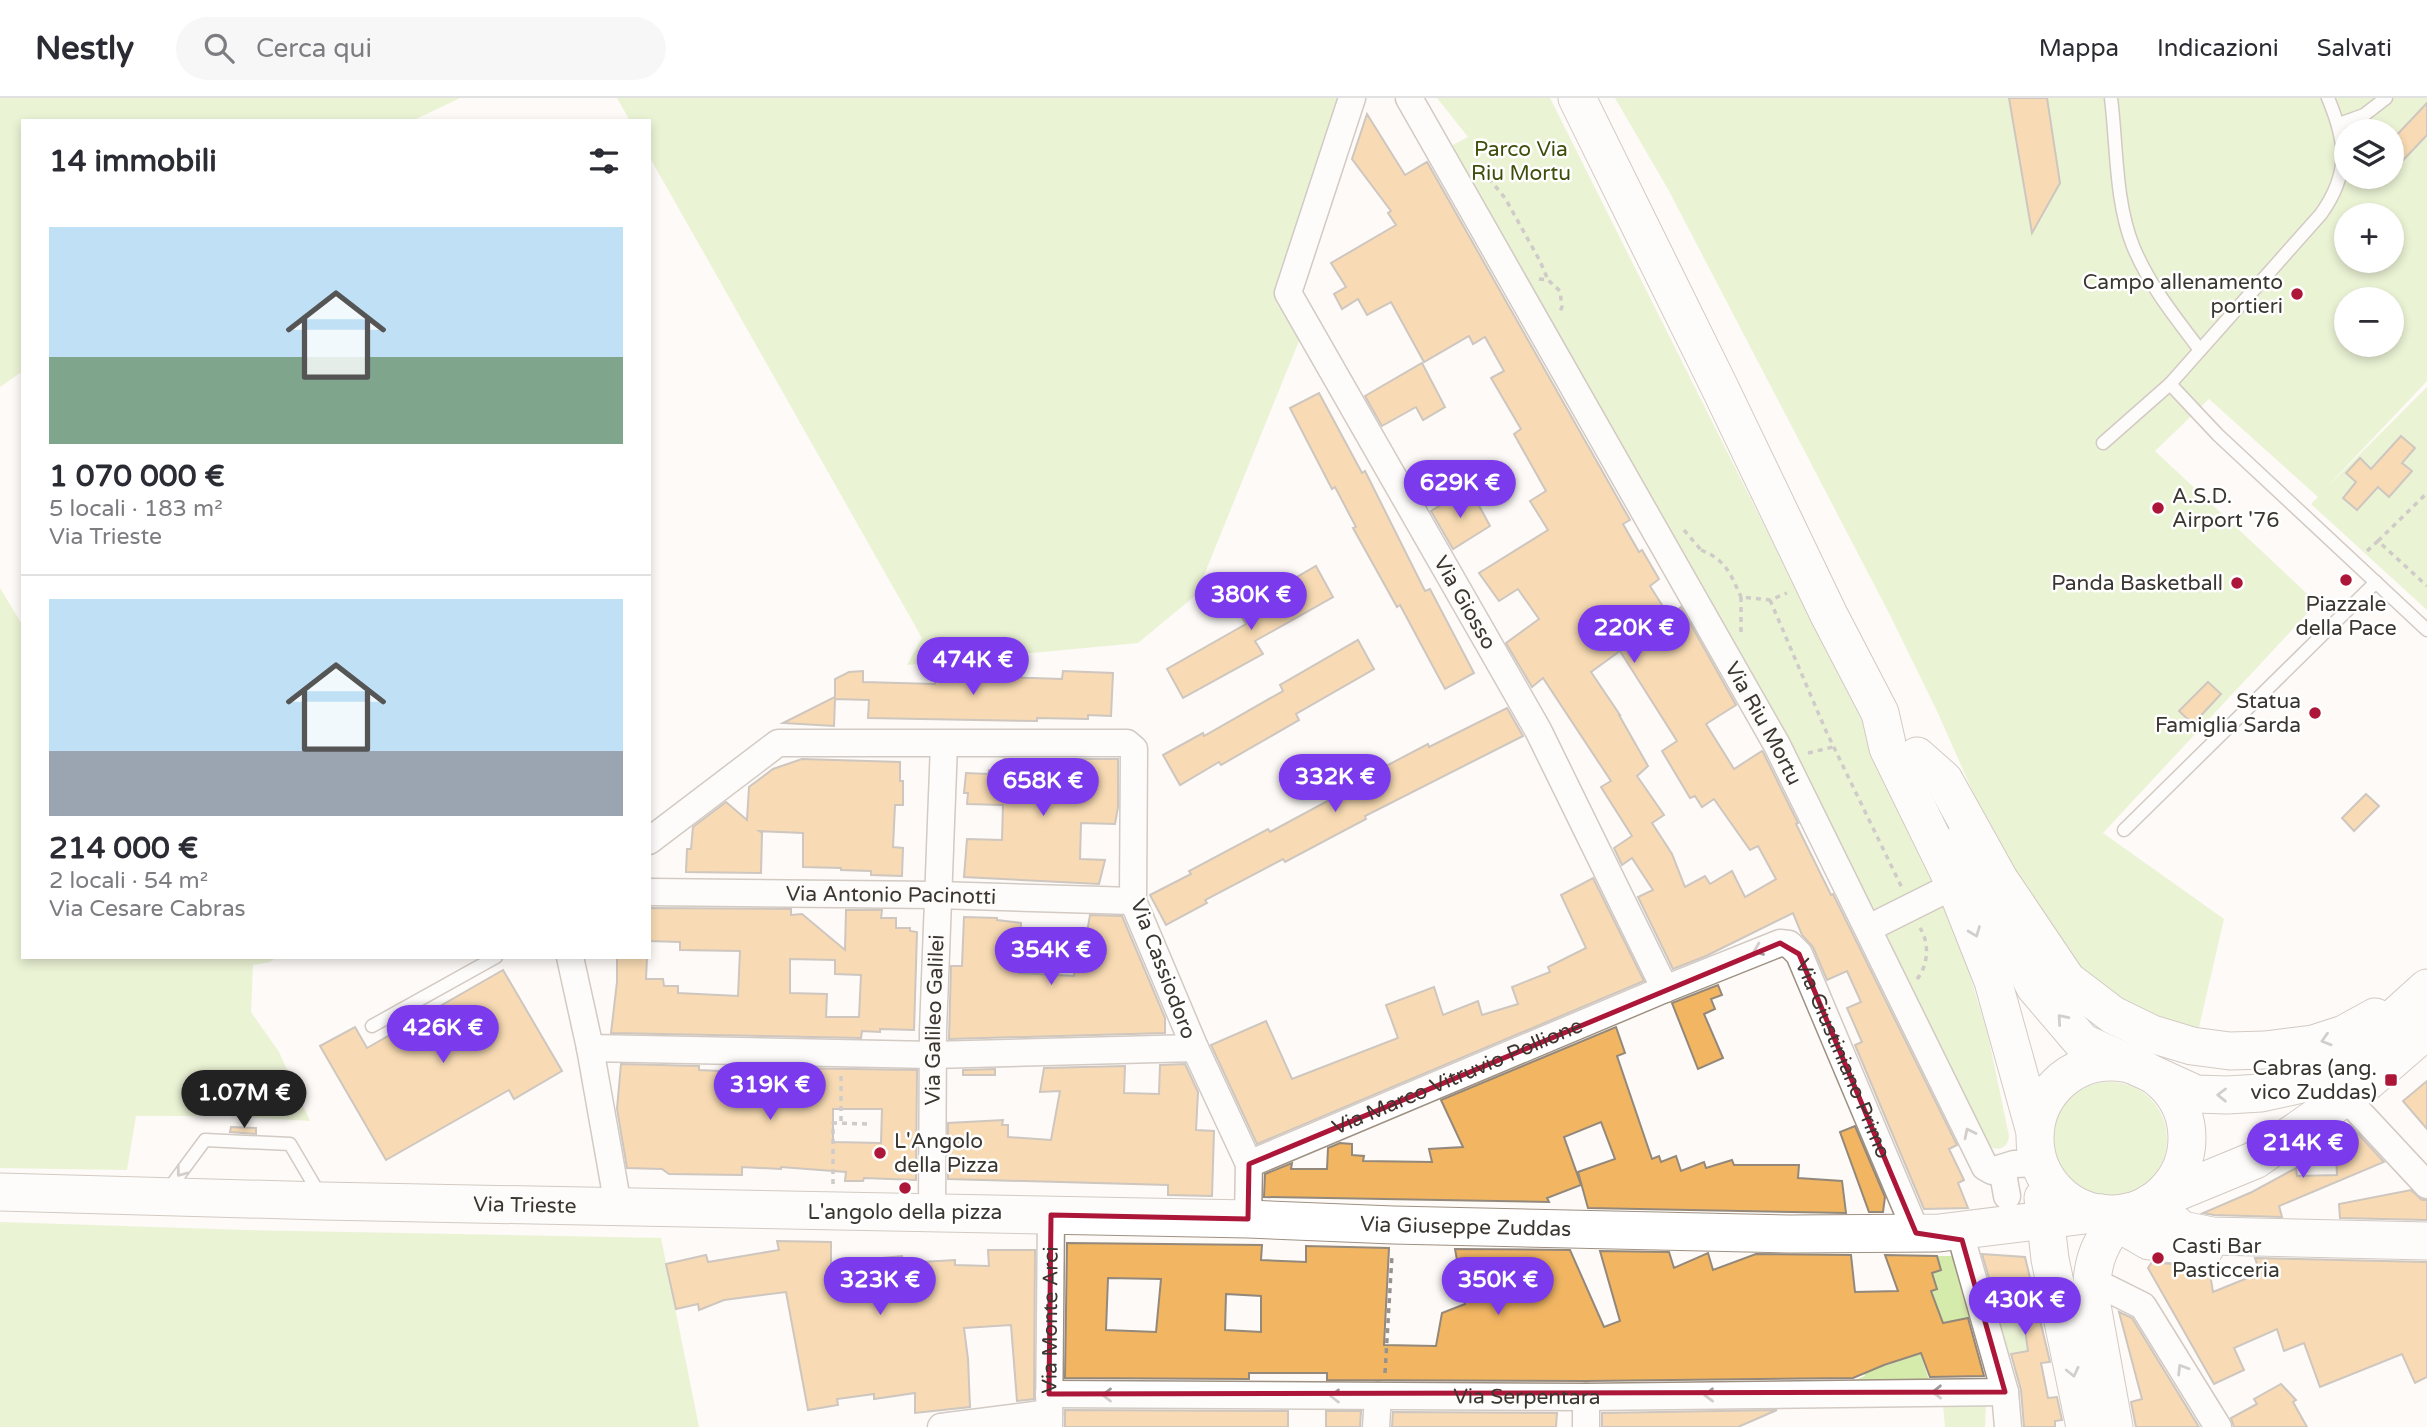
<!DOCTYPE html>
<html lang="it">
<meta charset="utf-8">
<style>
:root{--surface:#fff;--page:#f7f7f7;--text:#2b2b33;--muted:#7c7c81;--line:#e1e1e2;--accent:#7c3aed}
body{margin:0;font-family:"Varela Round",sans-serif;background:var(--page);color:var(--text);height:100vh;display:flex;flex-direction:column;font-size:26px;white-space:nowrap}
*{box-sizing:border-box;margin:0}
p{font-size:23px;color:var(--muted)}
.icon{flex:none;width:38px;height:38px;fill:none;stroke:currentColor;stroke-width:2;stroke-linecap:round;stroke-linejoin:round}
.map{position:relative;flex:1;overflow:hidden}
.details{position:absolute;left:21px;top:21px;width:630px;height:840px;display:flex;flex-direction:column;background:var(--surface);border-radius:0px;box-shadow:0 4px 10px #0003}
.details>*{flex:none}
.buttons{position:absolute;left:2334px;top:21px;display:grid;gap:14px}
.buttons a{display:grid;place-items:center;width:70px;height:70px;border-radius:50%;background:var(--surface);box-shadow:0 4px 10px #0003;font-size:35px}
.price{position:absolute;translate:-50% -60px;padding:0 16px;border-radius:24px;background:var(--accent);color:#fff;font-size:23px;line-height:46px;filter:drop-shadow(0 2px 4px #0008)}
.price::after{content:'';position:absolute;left:50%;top:42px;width:21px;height:16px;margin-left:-10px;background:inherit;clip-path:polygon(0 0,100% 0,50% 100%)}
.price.current{background:#222;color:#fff}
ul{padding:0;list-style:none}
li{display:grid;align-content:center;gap:14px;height:371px;padding:0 28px}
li+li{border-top:2px solid var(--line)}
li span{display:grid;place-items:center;height:217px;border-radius:0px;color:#555}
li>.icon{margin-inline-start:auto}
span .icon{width:126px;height:126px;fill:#fffc;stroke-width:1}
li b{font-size:30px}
h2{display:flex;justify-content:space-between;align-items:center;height:84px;padding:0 28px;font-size:30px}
header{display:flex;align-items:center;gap:42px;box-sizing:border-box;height:98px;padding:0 35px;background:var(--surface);border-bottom:2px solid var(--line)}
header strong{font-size:33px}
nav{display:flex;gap:38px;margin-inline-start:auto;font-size:24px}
.search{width:490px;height:63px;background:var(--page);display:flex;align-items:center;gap:18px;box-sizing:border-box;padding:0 24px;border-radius:38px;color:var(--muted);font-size:26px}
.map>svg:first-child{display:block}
</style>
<header>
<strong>Nestly</strong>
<div class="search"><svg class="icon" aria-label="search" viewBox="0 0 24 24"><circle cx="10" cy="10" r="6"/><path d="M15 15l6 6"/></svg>Cerca qui</div>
<nav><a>Mappa</a><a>Indicazioni</a><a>Salvati</a></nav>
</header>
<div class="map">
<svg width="2427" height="1329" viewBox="0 0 2427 1329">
<rect width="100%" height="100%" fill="#fdfaf7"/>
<g fill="#d5ebab" fill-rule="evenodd">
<polygon points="0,0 460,0 412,23 23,23 23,273 0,289"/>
<polygon points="617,0 1339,0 1313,78 1279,192 1303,233 1196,497 1138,545 907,567 922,540 649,58 649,23 630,23"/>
<path d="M1437 0H1550L1887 673 1956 832 1988 937 2009 1038C2008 1050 1998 1054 1989 1048L1451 48 1468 39Z"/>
<path d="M1615 0H2427V283L2324 392 2427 289V512L2311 406 2318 399 2209 301 2155 353 2317 505 2103 735 2224 821 2197 938 2163 927 2079 876 2026 799 1980 710 1937 613 1890 517 1669 93ZM2347 33H2392V79H2347ZM2347 117H2392V163H2347ZM2347 201H2392V247H2347Z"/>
<polygon points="0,490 23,528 23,859 277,859 270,864 253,867 251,914 279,954 310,1023 227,1018 136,1018 127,1072 0,1070"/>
<circle cx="2110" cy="1041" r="57"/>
<polygon points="0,1124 246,1132 661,1140 699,1329 0,1329"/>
<polygon points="1937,1158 1952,1158 1969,1220 1943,1225 1940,1217 1912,1201 1936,1191 1932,1175 1941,1172"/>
<polygon points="2022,1209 2030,1241 2026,1242 2028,1253 2007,1257 1988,1216"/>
<polygon points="1910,1224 1930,1285 1844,1287 1865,1278 1849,1229 1871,1231 1885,1268 1905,1261 1895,1230"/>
<polygon points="1943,1307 1986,1308 1985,1329 1945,1329"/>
</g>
<g fill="#f2b663" stroke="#94887a" stroke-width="2" fill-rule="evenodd">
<polygon points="2009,0 2047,0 2060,85 2032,135"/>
<polygon points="2427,5 2427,37 2392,74 2392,42"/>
<path d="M1367 16 1405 77 1427 64 1630 422 1623 426 1639 454 1642 452 1659 481 1650 488 1669 518 1681 509 1736 607 1706 626 1734 671 1762 653 1763 654 1798 725 1796 726 1831 797 1833 796 1957 1047 1949 1051 1964 1082 1958 1085 1968 1110 1924 1111 1855 947 1862 944 1847 910 1861 904 1847 873 1827 882 1813 849 1802 837 1793 815 1706 858 1673 871 1638 799 1653 792 1632 760 1622 767 1614 750 1632 738 1601 689 1611 683 1543 580 1532 589 1506 545 1539 521 1518 491 1499 503 1479 475 1548 432 1530 403 1546 393 1514 336 1521 331 1491 280 1504 273 1485 239 1473 246 1469 238 1424 264 1391 204 1367 217 1358 201 1342 211 1334 196 1346 189 1331 165 1396 127 1388 115 1391 113 1352 61ZM1620 553 1677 643 1662 653 1690 700 1695 698 1702 709 1714 701 1750 752 1758 748 1776 781 1745 799 1732 773 1710 786 1705 778 1685 789 1672 756 1652 725 1664 717 1637 678 1648 668 1619 617H1620L1591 574Z"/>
<polygon points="1422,265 1445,309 1423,322 1416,309 1382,328 1365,298"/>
<polygon points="1319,295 1362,375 1365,373 1425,493 1430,491 1474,575 1445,591 1400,507 1397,509 1353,430 1356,429 1335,389 1332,391 1290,310"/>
<polygon points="2401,338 2415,350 2402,365 2412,373 2389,399 2378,389 2357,412 2343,400 2356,384 2346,375 2360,360 2371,371"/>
<polygon points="1457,397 1463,407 1475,400 1490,428 1453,451 1431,413"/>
<polygon points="1316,468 1333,499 1255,543 1263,556 1183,600 1167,571 1246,526 1238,513"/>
<polygon points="1358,542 1374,571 1296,616 1299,622 1221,667 1219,664 1180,687 1163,657 1203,635 1204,638 1283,593 1280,587"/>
<polygon points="963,564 963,566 973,566 973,578 1062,581 1063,573 1113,575 1111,618 1088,617 1088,621 1037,620 1037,623 868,620 869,602 835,601 834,628 783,625 835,599 835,581 849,574 863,573 863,584 935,586 934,566"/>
<polygon points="2208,584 2221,596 2193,626 2179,613"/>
<polygon points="1507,610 1523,638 1365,718 1366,721 1285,764 1283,761 1205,802 1207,805 1166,827 1150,797 1191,776 1189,773 1268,731 1270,734 1350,691 1348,688 1428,646 1429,649"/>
<polygon points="802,661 900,664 900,683 903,683 903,707 895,707 893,749 903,750 902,778 871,777 871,773 841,772 841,770 803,769 803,735 759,733 762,735 761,775 686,774 687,751 691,751 693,729 726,704 747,722 749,689 773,671"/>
<polygon points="1004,661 1118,661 1118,709 1115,726 1081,725 1080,761 1105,762 1099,786 964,779 967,741 1002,742 1003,707 967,706 968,695 964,695 966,675 988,676 989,672 1004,673"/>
<polygon points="2366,696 2379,708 2354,733 2342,720"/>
<polygon points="1593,780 1644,883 1257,1046 1211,947 1266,923 1292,981 1398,940 1386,907 1434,889 1443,917 1478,903 1482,917 1518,906 1512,889 1550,874 1548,869 1586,850 1561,797"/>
<path d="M649 810 791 811V817L802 816 845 852 846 812H882L881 820H896V830H910V833L917 834 914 932 880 931V934L862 933 861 940 611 935 617 884V859H647L646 881H663L664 888H678V895L738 898 740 853 680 852V844L649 843ZM790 861 835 862V876L861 877 859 919H826L827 896 790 895Z"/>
<polygon points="1090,817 1122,818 1165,920 1165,935 949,941 951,868 962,868 964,819 997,820 997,822 1021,825 1019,875 1074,878 1075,869 1081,869"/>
<polygon points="503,872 562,973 514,1001 509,992 386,1062 320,948 355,929 367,950"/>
<polygon points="1718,887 1722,897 1711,901 1715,911 1704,916 1723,960 1698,971 1672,905"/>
<polygon points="1616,929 1625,955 1617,958 1652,1061 1659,1058 1661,1064 1676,1058 1681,1073 1704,1064 1706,1070 1732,1062 1734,1067 1799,1067 1798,1080 1842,1083 1846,1115 1588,1110 1578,1074 1615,1061 1601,1024 1564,1039 1581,1087 1547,1100 1549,1104 1264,1099 1265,1076 1292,1065 1291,1071 1327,1071 1328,1050 1340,1045 1352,1046 1352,1057 1364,1058 1363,1063 1432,1064 1429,1051 1463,1049 1441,1002"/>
<path d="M621 966 699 968V972L742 974 741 991H784L785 970 917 972 916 1082 864 1080 863 1083H845L846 1074 781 1069V1071L742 1069V1077L669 1076 662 1071 627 1070 617 1011ZM833 1011H882L881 1045 833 1044Z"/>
<polygon points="1185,966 1198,994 1196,1032 1214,1033 1212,1098 1168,1097 1168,1087 948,1081 948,1025 1003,1022 1002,1027 1008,1027 1008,1039 1051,1042 1060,993 1040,994 1044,970 1125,968 1124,995 1159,996 1160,967"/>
<polygon points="995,971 995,977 963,977 963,972"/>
<polygon points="2427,983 2427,1031 2403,1003"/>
<polygon points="2350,1027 2384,1064 2279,1108 2282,1119 2214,1117 2203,1115 2252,1094 2296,1070 2297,1078 2337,1077 2335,1039"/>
<polygon points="1855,1028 1885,1099 1883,1114 1869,1114 1840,1034"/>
<polygon points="231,1029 256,1030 256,1036 230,1034"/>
<polygon points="2411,1092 2422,1102 2427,1102 2427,1122 2340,1120 2339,1106"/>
<polygon points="777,1143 831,1144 831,1165 902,1158 903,1165 955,1162 955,1167 989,1168 988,1152 1035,1152 1034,1301 1017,1303 1011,1227 964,1230 968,1261 970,1309 915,1315 915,1295 874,1301 874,1296 837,1301 838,1307 808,1312 786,1194 724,1202 699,1212 698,1206 676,1211 666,1166 706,1157 708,1164 779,1152"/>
<path d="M1067 1145 1262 1147 1261 1162 1306 1164V1148L1389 1150 1384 1247 1436 1248 1442 1215 1465 1206 1455 1151 1570 1152 1604 1229 1620 1223 1600 1153 1669 1154 1674 1170 1708 1155 1713 1172 1756 1156 1851 1157 1855 1194 1898 1193 1885 1157 1937 1158 1941 1172 1932 1175 1937 1191 1931 1193 1943 1225 1968 1220 1984 1278 1930 1279 1921 1255 1884 1267 1853 1280 1586 1283 1327 1282V1275H1249V1281L1065 1280ZM1108 1180 1161 1181 1156 1234 1106 1232ZM1226 1196 1261 1198V1234L1225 1232Z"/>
<polygon points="1982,1156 2025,1159 2050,1264 2041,1265 2048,1300 2057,1299 2062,1322 2055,1323 2055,1329 2024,1329 2021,1292 2011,1256 2028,1253 2022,1209 1999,1214"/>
<polygon points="2255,1160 2427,1164 2427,1279 2415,1285 2402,1256 2320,1289 2304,1245 2284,1253 2277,1231 2234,1250 2244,1272 2214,1286 2148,1170 2152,1164 2209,1170 2213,1194 2260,1175"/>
<polygon points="2119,1214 2132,1220 2199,1329 2136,1329 2131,1304 2142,1301"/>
<polygon points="2281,1286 2296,1302 2293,1304 2307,1329 2234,1329 2231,1320 2257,1306 2254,1301"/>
<polygon points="1065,1312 1288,1313 1288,1329 1065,1329"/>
<polygon points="1777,1312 1738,1329 1602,1329 1602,1315"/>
<polygon points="1326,1313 1361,1313 1360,1329 1326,1329"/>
<polygon points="1393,1314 1557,1315 1556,1329 1392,1329"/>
</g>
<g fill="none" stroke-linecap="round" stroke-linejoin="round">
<g stroke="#9e9183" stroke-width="15">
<g id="lane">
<path d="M2111 0C2117 48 2115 103 2133 148 2149 187 2175 219 2200 252"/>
<path d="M2328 0C2347 45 2350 75 2321 116L2170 286 2218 337 2427 532"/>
<polyline points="2339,26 2364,17 2386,0"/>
<polyline points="2103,345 2170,286"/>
<polyline points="2124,732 2376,484"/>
<polyline points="372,928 496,859"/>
<polyline points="168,1092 205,1042 290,1046 320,1097"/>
</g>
</g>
<g stroke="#9e9183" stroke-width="29">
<g id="street">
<path id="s1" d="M1352 0 1288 195 1538 632 1665 891"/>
<path id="s2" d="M1409 0 1777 647 1985 1069 1992 1073 2014 1066 2039 1065"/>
<polyline points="649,743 778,645 1127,645 1134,651 1133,803 1195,950 1249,1066 1248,1121"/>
<path id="s3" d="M649 794 937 797 1133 803"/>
<polyline points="1869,830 1955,787"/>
<polyline points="570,859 590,950 618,1108"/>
<polyline points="590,950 932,957 1195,950"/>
<polyline points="2345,999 2427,1087"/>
<path id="s4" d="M1249 1066 1665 891 1780 845 1789 846 1799 856 1912 1124"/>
<polyline points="2002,1070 2007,1098"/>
<path id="s5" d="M932 1114 933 933 944 646"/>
<polyline points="1962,1142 2005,1294 2008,1329"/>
<polyline points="2091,1182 2143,1208 2218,1329"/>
<path id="s6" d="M1049 1296 1586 1299 2005 1294"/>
<polyline points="941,1329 1049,1315"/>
<path id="s7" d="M1049 1329 1051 1117"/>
<polyline points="1376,1329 1378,1298"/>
<polyline points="1586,1329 1586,1299"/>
</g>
</g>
<g stroke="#9e9183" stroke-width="39">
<g id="secondary">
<polyline points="1577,0 1719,288 1829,517 1880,615 1888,650 1955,787 1993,883 2035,1034"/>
<polyline points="1917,658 1944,682 1999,781 2067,882 2113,917 2152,936 2192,948 2230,953 2265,952 2313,946 2344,936 2375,919"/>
<polyline points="1961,745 2035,889 2082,944 2196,996 2227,997 2261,995 2311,984 2354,956 2427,890"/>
<circle cx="2111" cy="1040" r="76"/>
<path id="s8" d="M0 1094 323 1103 1248 1121 1393 1127 1790 1136 1939 1135 2101 1115"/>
<polyline points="2043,1100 2050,1161 2085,1329"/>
<polyline points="2158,1102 2255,1062 2367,984 2427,932"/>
<polyline points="2150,1105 2182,1132 2212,1138 2427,1143"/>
<polyline points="2101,1115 2149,1143 2205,1150"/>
<path d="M2114 1329 2091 1202C2091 1164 2099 1140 2128 1114"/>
</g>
</g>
<g stroke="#97928e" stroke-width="3.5" stroke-dasharray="5 5" stroke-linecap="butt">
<polyline points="1476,65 1505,100 1540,163 1548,182"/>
<polyline points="1539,181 1548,182 1560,193 1562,209 1559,215"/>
<polyline points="1684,432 1701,452"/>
<polyline points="2378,443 2427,395"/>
<path d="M1701 452C1726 462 1730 475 1741 499"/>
<polyline points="2367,453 2378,443 2427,488"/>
<polyline points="1770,502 1826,633 1902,790"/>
<polyline points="1741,534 1741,499 1770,502 1787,495"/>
<polyline points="1808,655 1833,649"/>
<path d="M1917 881C1928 868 1930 845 1920 830"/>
<polyline points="841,978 841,1025"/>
<polyline points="833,1086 833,1025 871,1026"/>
<polyline points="1385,1275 1392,1157"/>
</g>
<use href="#lane" stroke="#fff" stroke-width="12"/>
<use href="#street" stroke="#fff" stroke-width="26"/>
<use href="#secondary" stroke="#fff" stroke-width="37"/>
</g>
<defs><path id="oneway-chevron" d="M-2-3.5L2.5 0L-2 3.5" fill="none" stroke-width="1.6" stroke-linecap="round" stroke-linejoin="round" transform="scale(1.75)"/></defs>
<g stroke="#9d9a98">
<use href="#oneway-chevron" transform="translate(1975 834) rotate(69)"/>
<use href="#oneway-chevron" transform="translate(1758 852) rotate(158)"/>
<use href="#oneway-chevron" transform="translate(2062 921) rotate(-131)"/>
<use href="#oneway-chevron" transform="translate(2326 942) rotate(163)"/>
<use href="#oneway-chevron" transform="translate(2222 997) rotate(-179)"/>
<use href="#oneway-chevron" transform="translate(1969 1035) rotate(-116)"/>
<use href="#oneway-chevron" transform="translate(181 1074) rotate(127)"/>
<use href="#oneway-chevron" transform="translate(2182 1271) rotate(-122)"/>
<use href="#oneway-chevron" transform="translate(2073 1274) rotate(77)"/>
<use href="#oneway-chevron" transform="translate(1937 1294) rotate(179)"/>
<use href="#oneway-chevron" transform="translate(1107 1297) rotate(-180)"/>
<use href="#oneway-chevron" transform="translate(1709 1297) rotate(179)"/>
<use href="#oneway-chevron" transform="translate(1335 1298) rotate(-180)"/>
</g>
<path d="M0 0H2427V1329H0ZM1780 845 1799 856 1916 1135 1962 1142 2005 1294 1049 1296 1051 1117 1248 1121 1249 1066Z" fill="#fdfaf7" fill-opacity=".55" fill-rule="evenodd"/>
<path fill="none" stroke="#ac1638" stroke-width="5" stroke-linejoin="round" d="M1780 845 1799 856 1916 1135 1962 1142 2005 1294 1049 1296 1051 1117 1248 1121 1249 1066Z"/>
<g fill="#ac1638" stroke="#fff" stroke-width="2.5">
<circle cx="2297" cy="196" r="7"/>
<circle cx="2158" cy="410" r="7"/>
<circle cx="2346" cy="482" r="7"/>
<circle cx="2237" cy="485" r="7"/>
<circle cx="2315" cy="615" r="7"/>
<rect x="2384" y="975" width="14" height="14" rx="3.5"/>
<circle cx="880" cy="1055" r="7"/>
<circle cx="905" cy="1090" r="7"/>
<circle cx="2158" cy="1160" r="7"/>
</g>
<g text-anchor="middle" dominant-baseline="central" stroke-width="5" stroke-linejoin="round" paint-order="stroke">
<g font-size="21" fill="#3d4e0b" stroke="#fff">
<text x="1521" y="51">Parco Via<tspan x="1521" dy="24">Riu Mortu</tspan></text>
</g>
<g font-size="21" fill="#3b3630" stroke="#fff" text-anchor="end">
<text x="2283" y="184">Campo allenamento<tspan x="2283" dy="24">portieri</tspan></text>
<text x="2172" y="398" text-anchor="start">A.S.D.<tspan x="2172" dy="24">Airport '76</tspan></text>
<text x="2223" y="485">Panda Basketball</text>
<text x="2346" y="506" text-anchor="middle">Piazzale<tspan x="2346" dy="24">della Pace</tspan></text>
<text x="2301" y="603">Statua<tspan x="2301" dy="24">Famiglia Sarda</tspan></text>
<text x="2377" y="970">Cabras (ang.<tspan x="2377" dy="24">vico Zuddas)</tspan></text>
<text x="894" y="1043" text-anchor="start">L'Angolo<tspan x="894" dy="24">della Pizza</tspan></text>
<text x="905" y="1114" text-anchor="middle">L'angolo della pizza</text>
<text x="2172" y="1148" text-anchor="start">Casti Bar<tspan x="2172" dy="24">Pasticceria</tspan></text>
</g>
<g font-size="21" fill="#3b3630" stroke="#fff">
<text stroke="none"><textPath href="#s1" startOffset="562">Via Giosso</textPath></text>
<text stroke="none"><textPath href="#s2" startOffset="719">Via Riu Mortu</textPath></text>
<text stroke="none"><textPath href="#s3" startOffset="242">Via Antonio Pacinotti</textPath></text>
<text transform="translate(1163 871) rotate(69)">Via Cassiodoro</text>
<text stroke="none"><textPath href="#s5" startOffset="192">Via Galileo Galilei</textPath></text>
<text stroke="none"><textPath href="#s4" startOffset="712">Via Giustiniano Primo</textPath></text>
<text stroke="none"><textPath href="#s4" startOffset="226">Via Marco Vitruvio Pollione</textPath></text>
<text stroke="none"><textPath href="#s8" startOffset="525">Via Trieste</textPath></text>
<text stroke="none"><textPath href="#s8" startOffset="1466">Via Giuseppe Zuddas</textPath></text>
<text stroke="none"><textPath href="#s7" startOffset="107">Via Monte Arci</textPath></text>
<text stroke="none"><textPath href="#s6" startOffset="478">Via Serpentara</textPath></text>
</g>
</g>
</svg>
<div class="buttons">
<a><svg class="icon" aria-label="layers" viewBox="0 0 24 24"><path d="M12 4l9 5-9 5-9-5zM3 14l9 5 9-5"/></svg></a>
<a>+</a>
<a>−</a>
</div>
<b class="price" style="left:1460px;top:422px">629K €</b>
<b class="price" style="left:1251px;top:534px">380K €</b>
<b class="price" style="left:1634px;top:567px">220K €</b>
<b class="price" style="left:973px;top:599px">474K €</b>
<b class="price" style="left:1335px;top:716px">332K €</b>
<b class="price" style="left:1043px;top:720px">658K €</b>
<b class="price" style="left:1051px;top:889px">354K €</b>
<b class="price" style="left:443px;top:967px">426K €</b>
<b class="price" style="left:770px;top:1024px">319K €</b>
<b class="price current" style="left:244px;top:1032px">1.07M €</b>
<b class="price" style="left:2303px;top:1082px">214K €</b>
<b class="price" style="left:880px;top:1219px">323K €</b>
<b class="price" style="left:1498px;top:1219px">350K €</b>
<b class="price" style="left:2025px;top:1239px">430K €</b>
<section class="details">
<h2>14 immobili<svg class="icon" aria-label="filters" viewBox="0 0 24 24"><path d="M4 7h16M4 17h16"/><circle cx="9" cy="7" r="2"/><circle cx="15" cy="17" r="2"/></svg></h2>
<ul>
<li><span style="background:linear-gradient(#bfe0f5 60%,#7fa58c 0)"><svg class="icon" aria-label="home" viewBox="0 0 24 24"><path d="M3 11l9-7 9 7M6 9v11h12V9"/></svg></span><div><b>1 070 000 €</b><p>5 locali · 183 m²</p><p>Via Trieste</p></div></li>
<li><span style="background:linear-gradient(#bfe0f5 70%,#9aa5b1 0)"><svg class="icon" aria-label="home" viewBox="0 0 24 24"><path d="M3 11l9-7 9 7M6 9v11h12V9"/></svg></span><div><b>214 000 €</b><p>2 locali · 54 m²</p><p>Via Cesare Cabras</p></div></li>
</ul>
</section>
</div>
